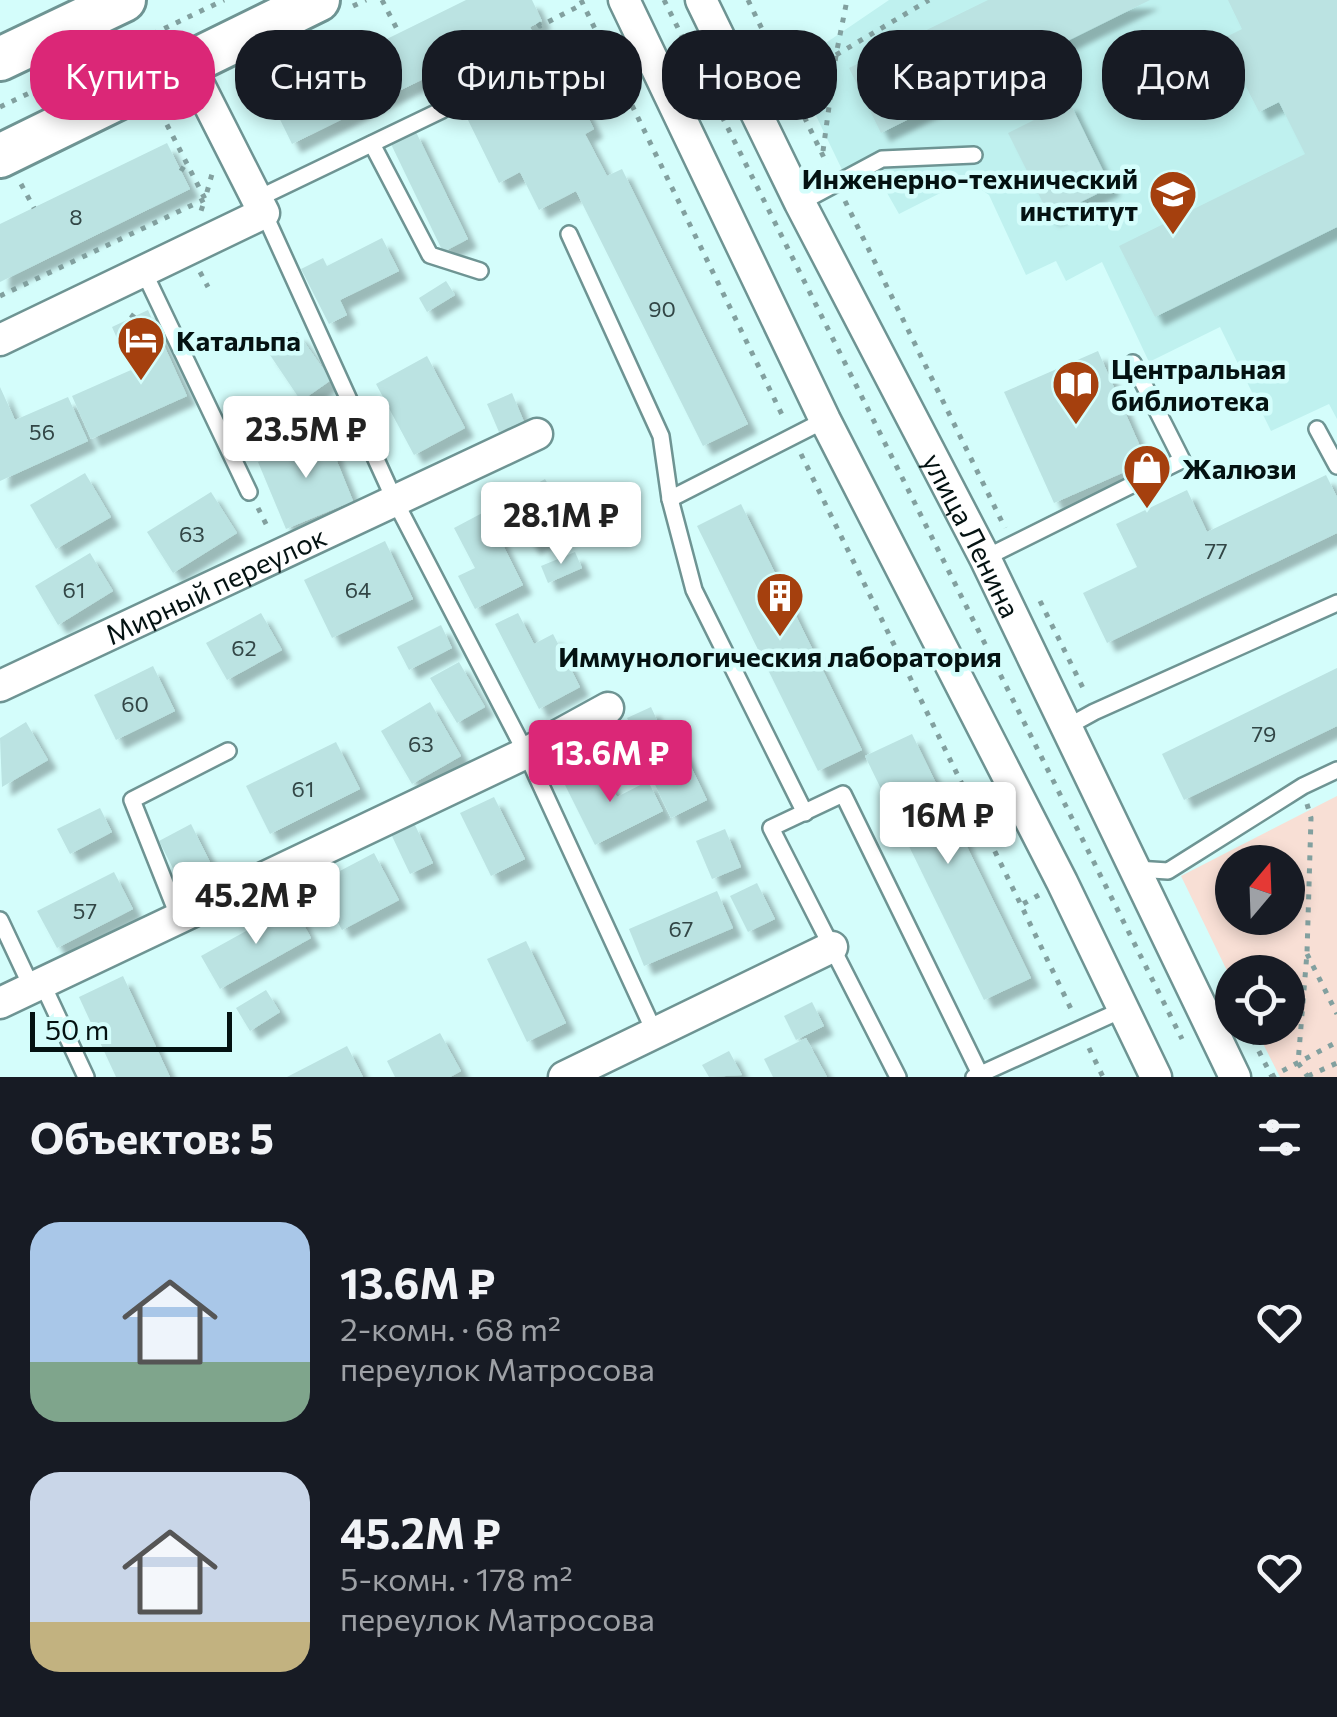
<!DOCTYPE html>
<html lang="ru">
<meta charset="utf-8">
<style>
:root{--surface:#171b24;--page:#242831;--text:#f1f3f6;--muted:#9ea1a6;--accent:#db2777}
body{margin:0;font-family:Commissioner,sans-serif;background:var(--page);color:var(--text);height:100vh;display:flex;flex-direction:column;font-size:38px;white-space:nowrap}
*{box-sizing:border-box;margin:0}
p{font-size:32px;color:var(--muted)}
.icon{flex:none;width:55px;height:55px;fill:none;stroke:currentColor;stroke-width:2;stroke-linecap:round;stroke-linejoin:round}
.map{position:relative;height:1077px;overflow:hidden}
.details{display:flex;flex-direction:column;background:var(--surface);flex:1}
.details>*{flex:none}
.guide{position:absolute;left:30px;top:30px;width:1278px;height:90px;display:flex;gap:20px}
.needle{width:65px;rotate:19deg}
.buttons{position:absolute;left:1215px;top:845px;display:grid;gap:20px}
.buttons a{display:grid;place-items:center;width:90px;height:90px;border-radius:50%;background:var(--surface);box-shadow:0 5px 15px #0003;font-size:50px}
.scale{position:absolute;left:30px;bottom:25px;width:202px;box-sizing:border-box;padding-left:10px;border:5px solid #041212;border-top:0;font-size:28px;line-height:35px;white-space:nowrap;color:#041212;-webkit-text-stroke:8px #d4fdfb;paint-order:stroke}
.price{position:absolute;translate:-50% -85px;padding:0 22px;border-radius:10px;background:#fff;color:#222;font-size:32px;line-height:65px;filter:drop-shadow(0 2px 5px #0008)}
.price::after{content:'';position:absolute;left:50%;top:60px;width:30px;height:22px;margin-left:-15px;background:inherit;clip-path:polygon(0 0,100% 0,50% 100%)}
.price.active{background:var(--accent);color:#fff}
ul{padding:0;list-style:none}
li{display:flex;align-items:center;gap:30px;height:250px;padding:0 30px}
li span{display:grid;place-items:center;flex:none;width:280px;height:200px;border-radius:30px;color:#555}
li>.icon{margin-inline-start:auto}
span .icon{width:120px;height:120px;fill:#fffc;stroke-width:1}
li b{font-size:42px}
h2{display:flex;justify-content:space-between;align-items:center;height:120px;padding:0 30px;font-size:42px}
.chip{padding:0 35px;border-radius:40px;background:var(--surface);box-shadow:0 5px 15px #0003;font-size:35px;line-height:90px}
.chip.active{background:var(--accent);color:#fff}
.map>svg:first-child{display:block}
</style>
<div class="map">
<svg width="1337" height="1077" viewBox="0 0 1337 1077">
<defs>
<filter id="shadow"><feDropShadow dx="9" dy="9" stdDeviation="2.5" flood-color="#0004"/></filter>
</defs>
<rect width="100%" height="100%" fill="#d4fdfb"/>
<polygon fill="#bff1ef" points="889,0 1337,0 1337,419 1329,404 1271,431 1220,327 1149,362 1102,262 1066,281 1056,261 1026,275 989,195 979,188 960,183 899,214 878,177 868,176 849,184 792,66"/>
<path fill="#f8dfd5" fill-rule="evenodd" d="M1337 796V1077H1280L1255 1028H1288V972H1232V981L1181 876ZM1232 862H1288V918H1232Z"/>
<g fill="#bbe3e2" filter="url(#shadow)">
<polygon points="466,0 532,0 542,21 530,27 548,64 559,59 594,129 585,134 607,176 622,169 748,424 703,446 576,191 539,210 520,172 499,183 467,118 483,110 479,102 525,80 504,39 292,144 269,97"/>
<polygon points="988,0 1150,0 1031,59 1056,108 1069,101 1111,187 1050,217 1008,133 1034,120 1009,69 881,133 849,68"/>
<polygon points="1228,0 1337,0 1337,227 1155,317 1119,246 1305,154 1279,102 1259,112 1222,39 1242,29"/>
<polygon points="415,130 468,239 443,252 390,142"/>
<polygon points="167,143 190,189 0,282 0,224"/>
<polygon points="382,238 399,271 340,300 347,315 329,324 301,269 323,258 327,266"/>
<polygon points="446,281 455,295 427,312 419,298"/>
<polygon points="148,310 187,396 91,439 72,396 131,370 112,327"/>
<polygon points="297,332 331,380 301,401 268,352"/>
<polygon points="1098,351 1147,462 1054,503 1004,392"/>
<polygon points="427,356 465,428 414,455 376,384"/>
<polygon points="0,387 15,420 68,397 88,441 0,481"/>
<polygon points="512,393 524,422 499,432 487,404"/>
<polygon points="326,434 353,501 286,529 258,462"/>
<polygon points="85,473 111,517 56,549 30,505"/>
<polygon points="1326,475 1337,497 1337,533 1107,643 1083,593 1137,567 1116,524 1187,490 1207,532"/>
<polygon points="545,479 571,523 531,546 506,501"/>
<polygon points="211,492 237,533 173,573 147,532"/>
<polygon points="741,504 862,750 818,771 697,526"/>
<polygon points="486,511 523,585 475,609 458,576 475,568 454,528"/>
<polygon points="385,541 413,599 332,638 304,580"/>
<polygon points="575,552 582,568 548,583 541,566"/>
<polygon points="90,553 113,591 58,625 35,586"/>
<polygon points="261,613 282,650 227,680 206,643"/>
<polygon points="518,613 534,644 553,634 580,687 539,709 495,624"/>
<polygon points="441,625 452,648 409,670 397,647"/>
<polygon points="459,662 485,707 457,723 430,678"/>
<polygon points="153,666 175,711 116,740 94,695"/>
<polygon points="1337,668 1337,726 1184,800 1162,754"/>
<polygon points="430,702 461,756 412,784 381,731"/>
<polygon points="651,707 661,729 670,724 680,744 647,760 627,718"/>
<polygon points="26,722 48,760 2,787 0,738"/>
<polygon points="912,734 1031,978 984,1000 865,756"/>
<polygon points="336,742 360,789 270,834 246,786"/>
<polygon points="682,748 707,800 671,818 646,766"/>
<polygon points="600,765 617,797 648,781 663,811 595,845 564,783"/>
<polygon points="494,797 525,859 491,876 460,813"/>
<polygon points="100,808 112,832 70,854 57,829"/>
<polygon points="414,823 433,863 410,874 391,834"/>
<polygon points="191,824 216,874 184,890 159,841"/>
<polygon points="725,829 741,867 712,879 696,841"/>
<polygon points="374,853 399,900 342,930 317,883"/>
<polygon points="114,872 133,909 57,948 37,911"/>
<polygon points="757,883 775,919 748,932 730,896"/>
<polygon points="717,891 733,928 644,966 629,929"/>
<polygon points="293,905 311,938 220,989 201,956"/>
<polygon points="526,941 566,1023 527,1042 487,959"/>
<polygon points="123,976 170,1077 116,1077 79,997"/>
<polygon points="266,990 280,1012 250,1031 236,1008"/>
<polygon points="812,1002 824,1026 796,1040 784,1016"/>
<polygon points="440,1033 461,1071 450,1077 395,1077 387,1061"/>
<polygon points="806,1038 827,1077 773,1077 764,1059"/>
<polygon points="347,1046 363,1077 287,1077"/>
<polygon points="729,1051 742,1075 709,1077 702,1065"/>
</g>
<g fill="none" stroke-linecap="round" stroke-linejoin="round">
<g stroke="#6e9493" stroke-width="20">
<g id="lane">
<polyline points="372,144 430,255 480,271"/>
<polyline points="257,199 442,110 475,69"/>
<polyline points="800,203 882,159 974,155"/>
<polyline points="264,213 395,501 526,753 655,1033"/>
<polyline points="569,234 661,436 670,499 694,590 805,813"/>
<polyline points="143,270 249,492"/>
<polyline points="1317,429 1337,466"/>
<polyline points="670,499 825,420"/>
<polyline points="985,558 1182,460 1133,363"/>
<polyline points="1065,728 1094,712 1337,603"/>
<polyline points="1136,869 1168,871 1303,786 1337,770"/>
<polyline points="179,918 132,800 228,751"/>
<polyline points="0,920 32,988"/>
<polyline points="42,983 86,1077"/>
<polyline points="898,1077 771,828 843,794 980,1074"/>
<polyline points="974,1077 1124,1009"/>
</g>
</g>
<g stroke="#6e9493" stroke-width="35">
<g id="street">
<polyline points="624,0 825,420 1062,882 1156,1077"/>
<path id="s1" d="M701 0 800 203 985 558 1235 1077"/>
<polyline points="0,340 264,213 188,63"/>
<path id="s2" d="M0 686 537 434"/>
<polyline points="0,1003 526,753 608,708"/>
<polyline points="564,1077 832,947"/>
</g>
</g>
<g stroke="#6e9493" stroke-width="48">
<g id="secondary">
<polyline points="0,59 124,0"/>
<polyline points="0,156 318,0"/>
</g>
</g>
<g stroke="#82a09f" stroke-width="5" stroke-dasharray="5 8" stroke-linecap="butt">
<polyline points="382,0 399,33"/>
<polyline points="581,0 785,421"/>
<polyline points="664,0 1182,1039"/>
<polyline points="748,0 827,164"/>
<polyline points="353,6 366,0"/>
<polyline points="538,23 540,26 583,4"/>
<polyline points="323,35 336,64"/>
<polyline points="836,55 929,0"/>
<polyline points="269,62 284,90"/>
<polyline points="578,98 619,78"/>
<polyline points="0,107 224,0"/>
<polyline points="161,113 205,199 201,211"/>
<polyline points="823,151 836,55 847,0"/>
<polyline points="181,171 186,163"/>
<polyline points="21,184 34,208"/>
<polyline points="845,201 1005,528"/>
<polyline points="200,272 208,287"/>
<polyline points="0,296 205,199 212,174"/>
<polyline points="131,318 134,314 131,307"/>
<polyline points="801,454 1021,905"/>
<polyline points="258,508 269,530"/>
<polyline points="1040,601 1086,694"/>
<polyline points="1307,804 1311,818 1307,953 1298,1063 1308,1077"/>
<polyline points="1039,895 1021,905 1072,1011"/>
<polyline points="1307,954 1337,1014"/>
<polyline points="1227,988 1232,1000"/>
<polyline points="1247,1028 1272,1077"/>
<polyline points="1089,1048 1103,1077"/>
<polyline points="1308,1076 1337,1063"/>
<polyline points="1271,1077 1337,1042"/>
</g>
<use href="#lane" stroke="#fff" stroke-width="15"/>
<use href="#street" stroke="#fff" stroke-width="30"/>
<use href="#secondary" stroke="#fff" stroke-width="42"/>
</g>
<defs>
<g id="university-pin" transform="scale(2.5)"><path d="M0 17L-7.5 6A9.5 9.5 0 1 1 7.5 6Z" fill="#a5400e" stroke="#d4fdfb"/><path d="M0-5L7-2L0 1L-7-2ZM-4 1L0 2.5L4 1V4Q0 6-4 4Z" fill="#fff"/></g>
<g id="hotel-pin" transform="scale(2.5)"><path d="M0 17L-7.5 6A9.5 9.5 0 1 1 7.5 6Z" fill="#a5400e" stroke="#d4fdfb"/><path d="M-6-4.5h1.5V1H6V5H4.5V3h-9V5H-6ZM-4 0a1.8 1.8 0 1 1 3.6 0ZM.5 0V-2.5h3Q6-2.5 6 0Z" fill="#fff"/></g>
<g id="library-pin" transform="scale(2.5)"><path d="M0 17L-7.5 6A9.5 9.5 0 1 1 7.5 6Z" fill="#a5400e" stroke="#d4fdfb"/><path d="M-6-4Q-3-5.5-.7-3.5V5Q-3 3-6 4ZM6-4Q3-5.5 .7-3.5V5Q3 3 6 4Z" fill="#fff"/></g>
<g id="shop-pin" transform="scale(2.5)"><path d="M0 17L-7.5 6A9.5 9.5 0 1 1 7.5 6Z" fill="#a5400e" stroke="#d4fdfb"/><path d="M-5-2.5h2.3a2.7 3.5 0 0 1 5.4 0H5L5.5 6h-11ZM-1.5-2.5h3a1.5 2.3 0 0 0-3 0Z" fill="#fff"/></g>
<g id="building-pin" transform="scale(2.5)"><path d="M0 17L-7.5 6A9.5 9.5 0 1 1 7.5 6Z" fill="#a5400e" stroke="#d4fdfb"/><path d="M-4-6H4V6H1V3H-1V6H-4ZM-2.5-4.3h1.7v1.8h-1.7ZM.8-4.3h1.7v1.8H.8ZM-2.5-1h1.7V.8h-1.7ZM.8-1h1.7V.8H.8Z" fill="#fff"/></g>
</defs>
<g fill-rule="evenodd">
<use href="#university-pin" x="1173" y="194"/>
<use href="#hotel-pin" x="141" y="340"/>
<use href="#library-pin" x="1076" y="384"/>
<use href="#shop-pin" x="1147" y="468"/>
<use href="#building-pin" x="780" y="596"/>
</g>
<g text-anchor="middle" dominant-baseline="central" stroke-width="9" stroke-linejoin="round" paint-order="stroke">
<g font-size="22" fill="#324646">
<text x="76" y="216">8</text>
<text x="662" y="308">90</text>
<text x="42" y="431">56</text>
<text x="192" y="533">63</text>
<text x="1216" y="550">77</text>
<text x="74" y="589">61</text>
<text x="358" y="589">64</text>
<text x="244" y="647">62</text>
<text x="135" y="703">60</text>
<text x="1264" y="733">79</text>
<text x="421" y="743">63</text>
<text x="303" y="788">61</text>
<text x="85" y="910">57</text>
<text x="681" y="928">67</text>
</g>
<g font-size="28" font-weight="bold" fill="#041212" stroke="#d4fdfb" text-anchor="start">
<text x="1138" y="178" text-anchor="end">Инженерно-технический<tspan x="1138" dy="32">институт</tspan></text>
<text x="176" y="340">Катальпа</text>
<text x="1111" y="368">Центральная<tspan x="1111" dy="32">библиотека</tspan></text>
<text x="1182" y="468">Жалюзи</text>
<text x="780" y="656" text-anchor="middle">Иммунологическия лаборатория</text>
</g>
<g font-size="28" fill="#041212" stroke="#d4fdfb">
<text stroke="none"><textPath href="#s1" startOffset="600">улица Ленина</textPath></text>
<text stroke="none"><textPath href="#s2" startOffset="238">Мирный переулок</textPath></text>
</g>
</g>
</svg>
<div class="buttons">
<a><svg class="needle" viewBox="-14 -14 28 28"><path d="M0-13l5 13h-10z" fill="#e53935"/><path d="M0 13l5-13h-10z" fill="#9ea1a6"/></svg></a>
<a><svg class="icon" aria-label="locate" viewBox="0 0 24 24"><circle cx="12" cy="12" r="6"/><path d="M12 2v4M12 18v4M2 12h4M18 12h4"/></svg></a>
</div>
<div class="scale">50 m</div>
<b class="price" style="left:306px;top:481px">23.5M ₽</b>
<b class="price" style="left:561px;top:567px">28.1M ₽</b>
<b class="price active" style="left:610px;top:805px">13.6M ₽</b>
<b class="price" style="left:948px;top:867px">16M ₽</b>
<b class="price" style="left:256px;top:947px">45.2M ₽</b>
<div class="guide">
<a class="chip active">Купить</a>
<a class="chip">Снять</a>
<a class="chip">Фильтры</a>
<a class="chip">Новое</a>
<a class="chip">Квартира</a>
<a class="chip">Дом</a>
</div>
</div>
<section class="details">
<h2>Объектов: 5<svg class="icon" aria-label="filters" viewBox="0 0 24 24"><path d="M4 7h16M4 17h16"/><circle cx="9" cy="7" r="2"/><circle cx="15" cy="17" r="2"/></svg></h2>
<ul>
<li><span style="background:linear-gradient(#a9c7e8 70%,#7fa58c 0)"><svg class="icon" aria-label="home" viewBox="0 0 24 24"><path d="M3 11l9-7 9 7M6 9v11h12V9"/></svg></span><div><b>13.6M ₽</b><p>2-комн. · 68 m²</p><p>переулок Матросова</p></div><svg class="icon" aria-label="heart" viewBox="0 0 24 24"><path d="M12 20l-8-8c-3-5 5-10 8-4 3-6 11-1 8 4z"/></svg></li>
<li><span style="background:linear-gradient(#c9d6e8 75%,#c2b280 0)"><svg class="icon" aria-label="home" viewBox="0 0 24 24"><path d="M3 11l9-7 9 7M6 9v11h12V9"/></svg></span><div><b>45.2M ₽</b><p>5-комн. · 178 m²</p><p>переулок Матросова</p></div><svg class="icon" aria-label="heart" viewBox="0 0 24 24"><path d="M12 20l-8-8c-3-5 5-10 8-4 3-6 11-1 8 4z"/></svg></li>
</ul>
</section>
